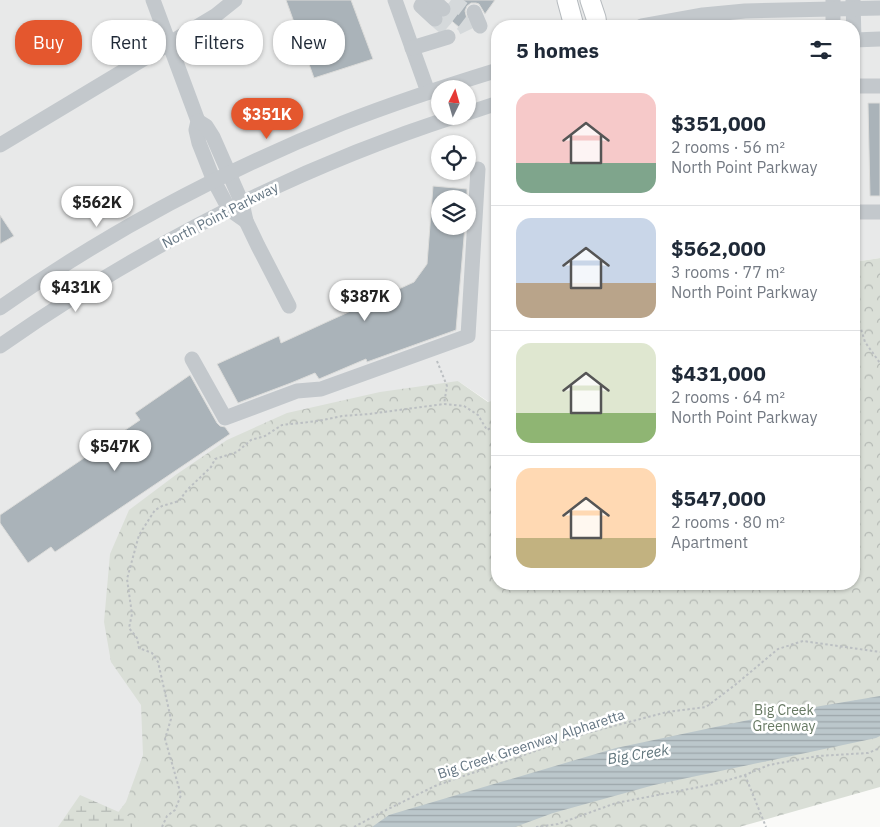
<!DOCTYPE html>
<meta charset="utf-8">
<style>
:root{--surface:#fff;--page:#f6f6f7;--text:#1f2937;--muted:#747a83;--line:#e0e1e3;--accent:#e4572e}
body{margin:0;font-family:"IBM Plex Sans",sans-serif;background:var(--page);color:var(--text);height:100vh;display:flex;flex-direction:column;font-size:19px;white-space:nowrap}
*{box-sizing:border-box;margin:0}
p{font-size:16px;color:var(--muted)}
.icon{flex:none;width:28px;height:28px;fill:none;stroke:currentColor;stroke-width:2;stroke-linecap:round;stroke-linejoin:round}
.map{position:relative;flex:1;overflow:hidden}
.side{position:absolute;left:491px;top:20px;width:369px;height:570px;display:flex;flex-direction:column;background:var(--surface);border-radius:20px;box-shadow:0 1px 4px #0004}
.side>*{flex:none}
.guide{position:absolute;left:15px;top:20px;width:401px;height:45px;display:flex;gap:10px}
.needle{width:32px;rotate:5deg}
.buttons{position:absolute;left:431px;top:80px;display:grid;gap:10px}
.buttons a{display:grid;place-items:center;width:45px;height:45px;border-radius:50%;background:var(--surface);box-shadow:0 1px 4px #0004;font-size:25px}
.price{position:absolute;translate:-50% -42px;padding:0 11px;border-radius:18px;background:#fff;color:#222;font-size:16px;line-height:32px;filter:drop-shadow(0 1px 2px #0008)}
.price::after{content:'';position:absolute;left:50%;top:30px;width:15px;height:11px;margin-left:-8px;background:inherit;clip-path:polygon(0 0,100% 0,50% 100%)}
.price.current{background:var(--accent);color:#fff}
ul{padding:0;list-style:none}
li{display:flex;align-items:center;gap:15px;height:125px;padding:0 25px}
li+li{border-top:1px solid var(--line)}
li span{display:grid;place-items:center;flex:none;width:140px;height:100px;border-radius:15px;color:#555}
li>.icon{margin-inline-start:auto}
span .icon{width:60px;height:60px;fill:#fffc;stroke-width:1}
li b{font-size:21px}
h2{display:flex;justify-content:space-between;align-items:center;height:60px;padding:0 25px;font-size:21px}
.tag{padding:0 18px;border-radius:20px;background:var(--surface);box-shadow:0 1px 4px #0004;font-size:18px;line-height:45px}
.tag.current{background:var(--accent);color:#fff}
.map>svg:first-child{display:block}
</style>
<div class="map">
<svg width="880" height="827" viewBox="0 0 880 827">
<defs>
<pattern id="forest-crowns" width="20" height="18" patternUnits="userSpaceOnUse" patternTransform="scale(1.25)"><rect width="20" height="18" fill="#dadfd7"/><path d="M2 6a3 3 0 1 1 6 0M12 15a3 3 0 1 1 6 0" fill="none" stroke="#b4b9b4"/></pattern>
<pattern id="wetland-marsh" width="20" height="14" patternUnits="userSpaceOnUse" patternTransform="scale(1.25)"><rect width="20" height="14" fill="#dadfd7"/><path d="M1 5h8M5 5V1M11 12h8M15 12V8" fill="none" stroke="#b4b9b4"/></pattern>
<pattern id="water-rules" width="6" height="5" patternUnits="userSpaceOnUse" patternTransform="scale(1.25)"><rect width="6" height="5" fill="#bbc7cb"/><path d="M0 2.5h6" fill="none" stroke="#9ca6aa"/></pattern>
</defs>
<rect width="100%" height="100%" fill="#fafaf8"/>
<path fill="#e8e9e9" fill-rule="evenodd" d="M0 0H880V258L854 262V26H498L497 400 489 402 458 381 155 827H0ZM440 89H468V116H440ZM440 144H468V171H440ZM440 199H468V226H440Z"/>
<polygon fill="url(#forest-crowns)" points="880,258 880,787 739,827 107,827 126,802 143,755 141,705 111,662 104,622 110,554 129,510 177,474 227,440 287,413 380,392 458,381 488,402 497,400 498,584 854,584 854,262"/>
<polygon fill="url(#wetland-marsh)" points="80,795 153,827 58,827"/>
<polygon fill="url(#water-rules)" points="880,696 880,736 876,738 654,785 553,813 515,827 372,827 389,815 616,748 791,711"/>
<g fill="#aab3b9" stroke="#dcdcda">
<polygon points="286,0 351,0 373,59 314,78"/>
<polygon points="456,0 495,0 485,14 479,4 476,3 471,3 467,6 465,11 467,19 460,28 447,17 452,11 451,5"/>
<polygon points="868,103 880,103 880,196 870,196"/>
<polygon points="433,186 467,189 467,199 440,199 440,226 465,226 456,330 367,362 366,359 319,379 315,373 291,383 238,403 217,364 279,336 281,343 414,282 427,264"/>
<polygon points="0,215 14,236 0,244"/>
<polygon points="190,375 217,423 220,426 225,427 230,434 55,552 51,547 28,563 0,523 0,515 140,420 135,413"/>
</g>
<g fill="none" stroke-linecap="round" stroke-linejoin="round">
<g stroke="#d5d9db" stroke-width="15" stroke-dasharray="15 8" stroke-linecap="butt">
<polyline points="451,0 471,15"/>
<polyline points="443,9 464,25 467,31"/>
<polyline points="435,19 448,30"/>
</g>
<g stroke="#b5babe" stroke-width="21">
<g id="major">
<polyline points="567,0 574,26"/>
<polyline points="590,0 596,18 597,26"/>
</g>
</g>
<g stroke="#bbbfc2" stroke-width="2" stroke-dasharray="2.5 2.5" stroke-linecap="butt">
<polyline points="854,323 861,329 865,342 880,363"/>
<polyline points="437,361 447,386 444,404"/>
<polyline points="745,775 766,827"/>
<polyline points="162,827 167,816 175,810 181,795 165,739 171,719 158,662 152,653 139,648 137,638 129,628 132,614 127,579 139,535 155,510 162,506 179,501 187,490 211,467 215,459 237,452 251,440 265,436 282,425 318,421 342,416 369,414 444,404 464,406 478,415 487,430 498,424"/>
<polyline points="354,827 380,813 435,786 587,733 667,712 706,707 735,685 778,649 803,641 880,652"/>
<polyline points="536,827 558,824 616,803 715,784 745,775 769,765 818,756 868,753 880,748"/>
</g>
<g stroke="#c3c8cc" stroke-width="15">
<polyline points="153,0 198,121 196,130 199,143 214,181 229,209 246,221"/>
<polyline points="395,0 428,92"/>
<polyline points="424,0 424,1 421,6 435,19"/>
<polyline points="433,0 443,9"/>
<polyline points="833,0 833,26"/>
<polyline points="853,0 854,40"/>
<polyline points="474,12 480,26"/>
<polyline points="642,26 703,15 745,11 880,8"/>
<polyline points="854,40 880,39"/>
<polyline points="412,48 448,37"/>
<polyline points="854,86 880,86"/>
<polyline points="468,113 498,103"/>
<polyline points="198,121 206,126 213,137 242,203 246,221 258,246 289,306"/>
<polyline points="0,145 215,16 235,0"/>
<polyline points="854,212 880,212"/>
<path d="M0 308C106 233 223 171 343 123 394 103 446 86 498 70"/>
<path d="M0 346C140 248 293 169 456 116"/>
<polyline points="192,359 225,418 297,391 321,389 468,336 478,169"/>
</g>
<use href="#major" stroke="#fff" stroke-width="19"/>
</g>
<g text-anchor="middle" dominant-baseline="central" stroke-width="5" stroke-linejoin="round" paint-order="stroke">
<g font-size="14" fill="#657683" stroke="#fff">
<text transform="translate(220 215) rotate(-27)">North Point Parkway</text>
<text transform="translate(531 744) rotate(-18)">Big Creek Greenway Alpharetta</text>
</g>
<g font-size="14" fill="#687a64" stroke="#fff">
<text x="784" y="710">Big Creek<tspan x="784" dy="16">Greenway</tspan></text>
</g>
<g font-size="15" font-style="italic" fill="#60757c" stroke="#fff">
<text transform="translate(638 754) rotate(-9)">Big Creek</text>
</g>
</g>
</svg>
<div class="buttons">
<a><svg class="needle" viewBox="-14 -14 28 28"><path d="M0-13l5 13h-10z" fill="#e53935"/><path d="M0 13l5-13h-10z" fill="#747a83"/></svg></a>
<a><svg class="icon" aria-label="locate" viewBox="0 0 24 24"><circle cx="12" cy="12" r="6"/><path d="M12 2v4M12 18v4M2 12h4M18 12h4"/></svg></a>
<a><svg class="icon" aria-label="layers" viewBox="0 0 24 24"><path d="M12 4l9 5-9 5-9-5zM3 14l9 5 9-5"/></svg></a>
</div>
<b class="price current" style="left:267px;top:140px">$351K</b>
<b class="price" style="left:97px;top:228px">$562K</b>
<b class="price" style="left:76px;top:313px">$431K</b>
<b class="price" style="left:365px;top:322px">$387K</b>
<b class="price" style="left:115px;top:472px">$547K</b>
<div class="guide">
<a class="tag current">Buy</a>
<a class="tag">Rent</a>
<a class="tag">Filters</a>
<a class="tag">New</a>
</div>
<section class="side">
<h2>5 homes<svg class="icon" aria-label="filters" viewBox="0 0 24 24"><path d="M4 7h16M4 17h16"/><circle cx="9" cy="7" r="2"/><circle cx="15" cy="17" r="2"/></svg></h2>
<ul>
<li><span style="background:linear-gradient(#f6c9c9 70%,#7fa58c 0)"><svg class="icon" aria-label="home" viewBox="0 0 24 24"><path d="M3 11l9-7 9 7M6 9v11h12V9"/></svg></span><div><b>$351,000</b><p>2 rooms · 56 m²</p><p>North Point Parkway</p></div></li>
<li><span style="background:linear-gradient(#c9d6e8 65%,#b9a48a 0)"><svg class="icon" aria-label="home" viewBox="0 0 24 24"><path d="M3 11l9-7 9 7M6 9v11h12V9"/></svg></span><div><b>$562,000</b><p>3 rooms · 77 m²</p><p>North Point Parkway</p></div></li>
<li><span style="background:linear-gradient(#dfe7d0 70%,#8fb573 0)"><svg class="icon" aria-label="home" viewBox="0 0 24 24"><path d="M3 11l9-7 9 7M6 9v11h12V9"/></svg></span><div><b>$431,000</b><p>2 rooms · 64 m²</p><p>North Point Parkway</p></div></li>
<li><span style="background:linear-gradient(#ffd9b3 70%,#c2b280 0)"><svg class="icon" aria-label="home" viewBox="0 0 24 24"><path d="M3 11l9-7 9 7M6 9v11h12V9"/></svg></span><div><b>$547,000</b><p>2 rooms · 80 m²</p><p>Apartment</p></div></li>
</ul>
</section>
</div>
